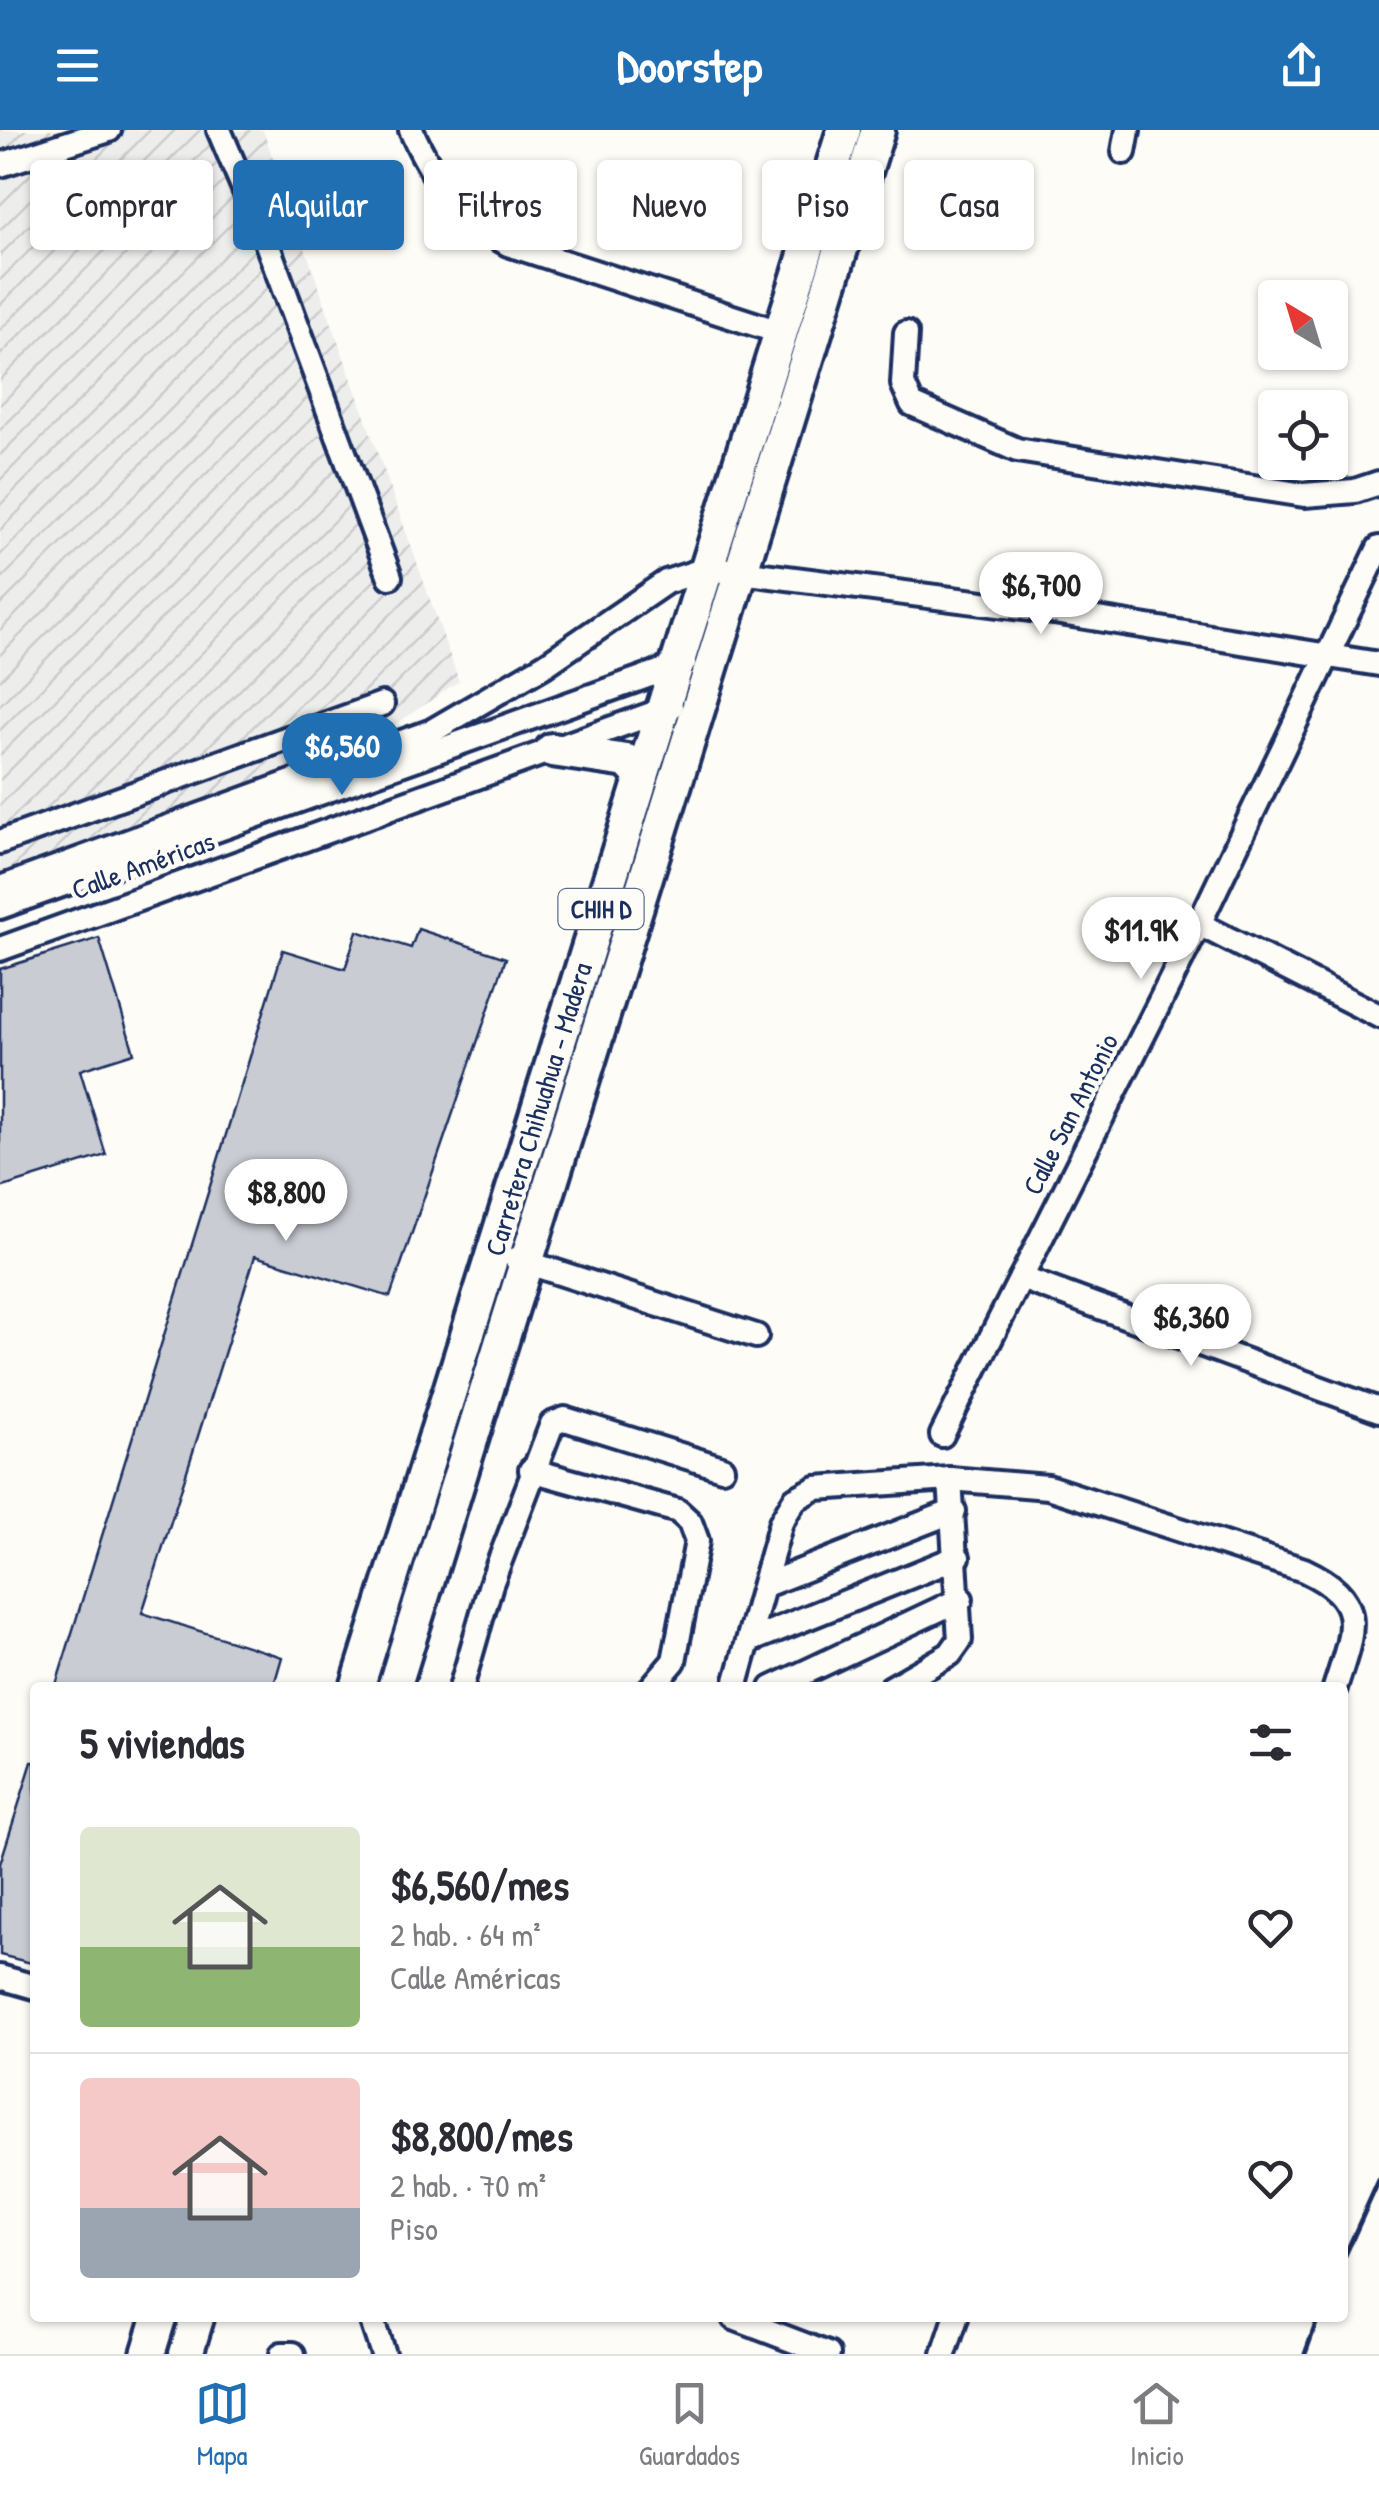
<!DOCTYPE html>
<html lang="es">
<meta charset="utf-8">
<style>
:root{--surface:#fff;--page:#f7f7f7;--text:#2b2b33;--muted:#7c7c81;--line:#e1e1e2;--accent:#1f6fb2}
body{margin:0;font-family:"Patrick Hand",sans-serif;background:var(--page);color:var(--text);height:100vh;display:flex;flex-direction:column;font-size:38px;white-space:nowrap}
*{box-sizing:border-box;margin:0}
p{font-size:32px;color:var(--muted)}
.icon{flex:none;width:55px;height:55px;fill:none;stroke:currentColor;stroke-width:2;stroke-linecap:round;stroke-linejoin:round}
.map{position:relative;flex:1;overflow:hidden}
.drawer{position:absolute;left:30px;top:1552px;width:1318px;height:640px;display:flex;flex-direction:column;background:var(--surface);border-radius:10px;box-shadow:0 2px 8px #0004}
.drawer>*{flex:none}
.top-card{position:absolute;left:30px;top:30px;width:1320px;height:90px;display:flex;gap:20px}
.needle{width:65px;rotate:322deg}
.controls{position:absolute;left:1258px;top:150px;display:grid;gap:20px}
.controls a{display:grid;place-items:center;width:90px;height:90px;border-radius:10px;background:var(--surface);box-shadow:0 2px 8px #0004;font-size:50px}
.price{position:absolute;translate:-50% -85px;padding:0 22px;border-radius:35px;background:#fff;color:#222;font-size:32px;line-height:65px;filter:drop-shadow(0 2px 5px #0008)}
.price::after{content:'';position:absolute;left:50%;top:60px;width:30px;height:22px;margin-left:-15px;background:inherit;clip-path:polygon(0 0,100% 0,50% 100%)}
.price.active{background:var(--accent);color:#fff}
ul{padding:0;list-style:none}
li{display:flex;align-items:center;gap:30px;height:250px;padding:0 50px}
li+li{border-top:2px solid var(--line)}
li span{display:grid;place-items:center;flex:none;width:280px;height:200px;border-radius:10px;color:#555}
li>.icon{margin-inline-start:auto}
span .icon{width:120px;height:120px;fill:#fffc;stroke-width:1}
li b{font-size:42px}
h2{display:flex;justify-content:space-between;align-items:center;height:120px;padding:0 50px;font-size:42px}
.chip{padding:0 35px;border-radius:10px;background:var(--surface);box-shadow:0 2px 8px #0004;font-size:35px;line-height:90px}
.chip.active{background:var(--accent);color:#fff}
header{display:flex;justify-content:space-between;align-items:center;height:130px;padding:0 50px;background:var(--accent);color:#fff;font-size:45px;font-weight:700}
.dock{display:flex;justify-content:space-around;align-items:center;height:140px;border-top:2px solid var(--line);background:var(--surface);font-size:28px;color:var(--muted)}
.dock a{display:grid;justify-items:center;gap:5px}
.dock .active{color:var(--accent)}
.map>svg:first-child{display:block}
</style>
<header><svg class="icon" aria-label="menu" viewBox="0 0 24 24"><path d="M4 6h16M4 12h16M4 18h16"/></svg>Doorstep<svg class="icon" aria-label="share" viewBox="0 0 24 24"><path d="M12 15V3M7 8l5-5 5 5M5 13v7h14v-7"/></svg></header>
<div class="map">
<svg width="1379" height="2224" viewBox="0 0 1379 2224">
<defs>
<pattern id="industrial-furrows" width="10" height="10" patternUnits="userSpaceOnUse" patternTransform="scale(2.5)"><rect width="10" height="10" fill="#edeeec"/><path d="M-1 1l2-2M0 10L10 0M9 11l2-2" fill="none" stroke="#cbcccd"/></pattern>
</defs>
<rect width="100%" height="100%" fill="#fdfcf7"/>
<filter id="ink" filterUnits="userSpaceOnUse"><feTurbulence type="fractalNoise" baseFrequency=".01" numOctaves="2"/><feDisplacementMap in="SourceGraphic" scale="20" xChannelSelector="R" yChannelSelector="G"/><feConvolveMatrix kernelMatrix="1 2 1 2 8 2 1 2 1" color-interpolation-filters="sRGB"/></filter>
<g filter="url(#ink)">
<polygon fill="url(#industrial-furrows)" points="0,0 263,0 459,551 367,614 0,743"/>
<g fill="#c9ccd3" stroke="#1b2f5e" stroke-width="2.5">
<polygon points="418,799 506,828 390,1167 255,1126 142,1483 282,1527 273,1558 55,1558 283,820 345,839 357,801 411,818"/>
<polygon points="99,808 134,923 80,940 106,1025 0,1058 0,839"/>
<polygon points="32,1632 35,1632 35,1834 0,1825 0,1734"/>
</g>
<g fill="none" stroke-linecap="round" stroke-linejoin="round">
<g stroke="#1b2f5e" stroke-width="30">
<g id="minor">
<polyline points="219,0 266,111 390,447"/>
<path d="M411 0C434 51 459 86 508 114L779 202"/>
<polyline points="1124,22 1128,0"/>
<polyline points="0,35 109,0"/>
<polyline points="906,203 903,254 912,274 1017,320 1304,365 1355,361 1379,353"/>
<polyline points="0,712 382,574"/>
<polyline points="0,758 432,601 545,535 666,452 709,438 1054,482 1379,534"/>
<polyline points="0,777 684,533"/>
<polyline points="1199,794 1379,886"/>
<polyline points="0,819 671,577"/>
<polyline points="516,1129 756,1206"/>
<polyline points="1021,1148 1379,1280"/>
<polyline points="942,1305 1199,794 1379,418"/>
<polyline points="531,1340 678,1381 690,1392 697,1411 674,1531 651,1558"/>
<path d="M950 1349 1048 1357 1304 1440C1368 1470 1354 1499 1335 1558"/>
<polyline points="765,1455 954,1381"/>
<polyline points="749,1511 958,1427"/>
<polyline points="461,1558 491,1454 552,1294 565,1289 722,1338"/>
<polyline points="735,1558 781,1392 795,1369 816,1358 950,1349 960,1510 950,1524 891,1558"/>
<polyline points="772,1558 961,1469"/>
<polyline points="0,1847 35,1857"/>
<polyline points="371,2188 383,2224"/>
<polyline points="734,2188 828,2224"/>
<polyline points="282,2224 293,2224"/>
<polyline points="944,2224 956,2188"/>
</g>
</g>
<g stroke="#1b2f5e" stroke-width="40">
<g id="highway">
<polyline points="552,620 627,631 642,647"/>
<polyline points="357,1558 844,0"/>
<polyline points="394,1558 878,0"/>
<polyline points="148,2224 159,2188"/>
<polyline points="186,2224 197,2188"/>
</g>
</g>
<use href="#minor" stroke="#fdfcf7" stroke-width="22"/>
<use href="#highway" stroke="#fdfcf7" stroke-width="32"/>
<g stroke="#1b2f5e" stroke-width="5">
<polyline points="1342,2132 1379,2050"/>
<polyline points="1305,2224 1318,2188"/>
</g>
</g>
</g>
<g text-anchor="middle" dominant-baseline="central" stroke-width="8" stroke-linejoin="round" paint-order="stroke">
<rect fill="#fdfcf7" stroke="#5f6c8c" stroke-width="2.5" x="558.5" y="759" width="85" height="40" rx="8"/>
<g font-size="25" font-weight="bold" fill="#1b2f5e">
<text x="601" y="779">CHIH D</text>
</g>
<g font-size="28" fill="#1b2f5e" stroke="#fdfcf7">
<text transform="translate(143 735) rotate(-20)">Calle Américas</text>
<text transform="translate(538 979) rotate(-73)">Carretera Chihuahua - Madera</text>
<text transform="translate(1070 984) rotate(-63)">Calle San Antonio</text>
</g>
</g>
</svg>
<div class="controls">
<a><svg class="needle" viewBox="-14 -14 28 28"><path d="M0-13l5 13h-10z" fill="#e53935"/><path d="M0 13l5-13h-10z" fill="#7c7c81"/></svg></a>
<a><svg class="icon" aria-label="locate" viewBox="0 0 24 24"><circle cx="12" cy="12" r="6"/><path d="M12 2v4M12 18v4M2 12h4M18 12h4"/></svg></a>
</div>
<b class="price" style="left:1041px;top:507px">$6,700</b>
<b class="price active" style="left:342px;top:668px">$6,560</b>
<b class="price" style="left:1141px;top:852px">$11.9K</b>
<b class="price" style="left:286px;top:1114px">$8,800</b>
<b class="price" style="left:1191px;top:1239px">$6,360</b>
<div class="top-card">
<a class="chip">Comprar</a>
<a class="chip active">Alquilar</a>
<a class="chip">Filtros</a>
<a class="chip">Nuevo</a>
<a class="chip">Piso</a>
<a class="chip">Casa</a>
</div>
<section class="drawer">
<h2>5 viviendas<svg class="icon" aria-label="filters" viewBox="0 0 24 24"><path d="M4 7h16M4 17h16"/><circle cx="9" cy="7" r="2"/><circle cx="15" cy="17" r="2"/></svg></h2>
<ul>
<li><span style="background:linear-gradient(#dfe7d0 60%,#8fb573 0)"><svg class="icon" aria-label="home" viewBox="0 0 24 24"><path d="M3 11l9-7 9 7M6 9v11h12V9"/></svg></span><div><b>$6,560/mes</b><p>2 hab. · 64 m²</p><p>Calle Américas</p></div><svg class="icon" aria-label="heart" viewBox="0 0 24 24"><path d="M12 20l-8-8c-3-5 5-10 8-4 3-6 11-1 8 4z"/></svg></li>
<li><span style="background:linear-gradient(#f6c9c9 65%,#9aa5b1 0)"><svg class="icon" aria-label="home" viewBox="0 0 24 24"><path d="M3 11l9-7 9 7M6 9v11h12V9"/></svg></span><div><b>$8,800/mes</b><p>2 hab. · 70 m²</p><p>Piso</p></div><svg class="icon" aria-label="heart" viewBox="0 0 24 24"><path d="M12 20l-8-8c-3-5 5-10 8-4 3-6 11-1 8 4z"/></svg></li>
</ul>
</section>
</div>
<nav class="dock">
<a class="active"><svg class="icon" aria-label="map" viewBox="0 0 24 24"><path d="M3 6l6-2 6 2 6-2v14l-6 2-6-2-6 2zM9 4v14M15 6v14"/></svg>Mapa</a>
<a><svg class="icon" aria-label="saved" viewBox="0 0 24 24"><path d="M7 4h10v16l-5-4-5 4z"/></svg>Guardados</a>
<a><svg class="icon" aria-label="home" viewBox="0 0 24 24"><path d="M3 11l9-7 9 7M6 9v11h12V9"/></svg>Inicio</a>
</nav>
